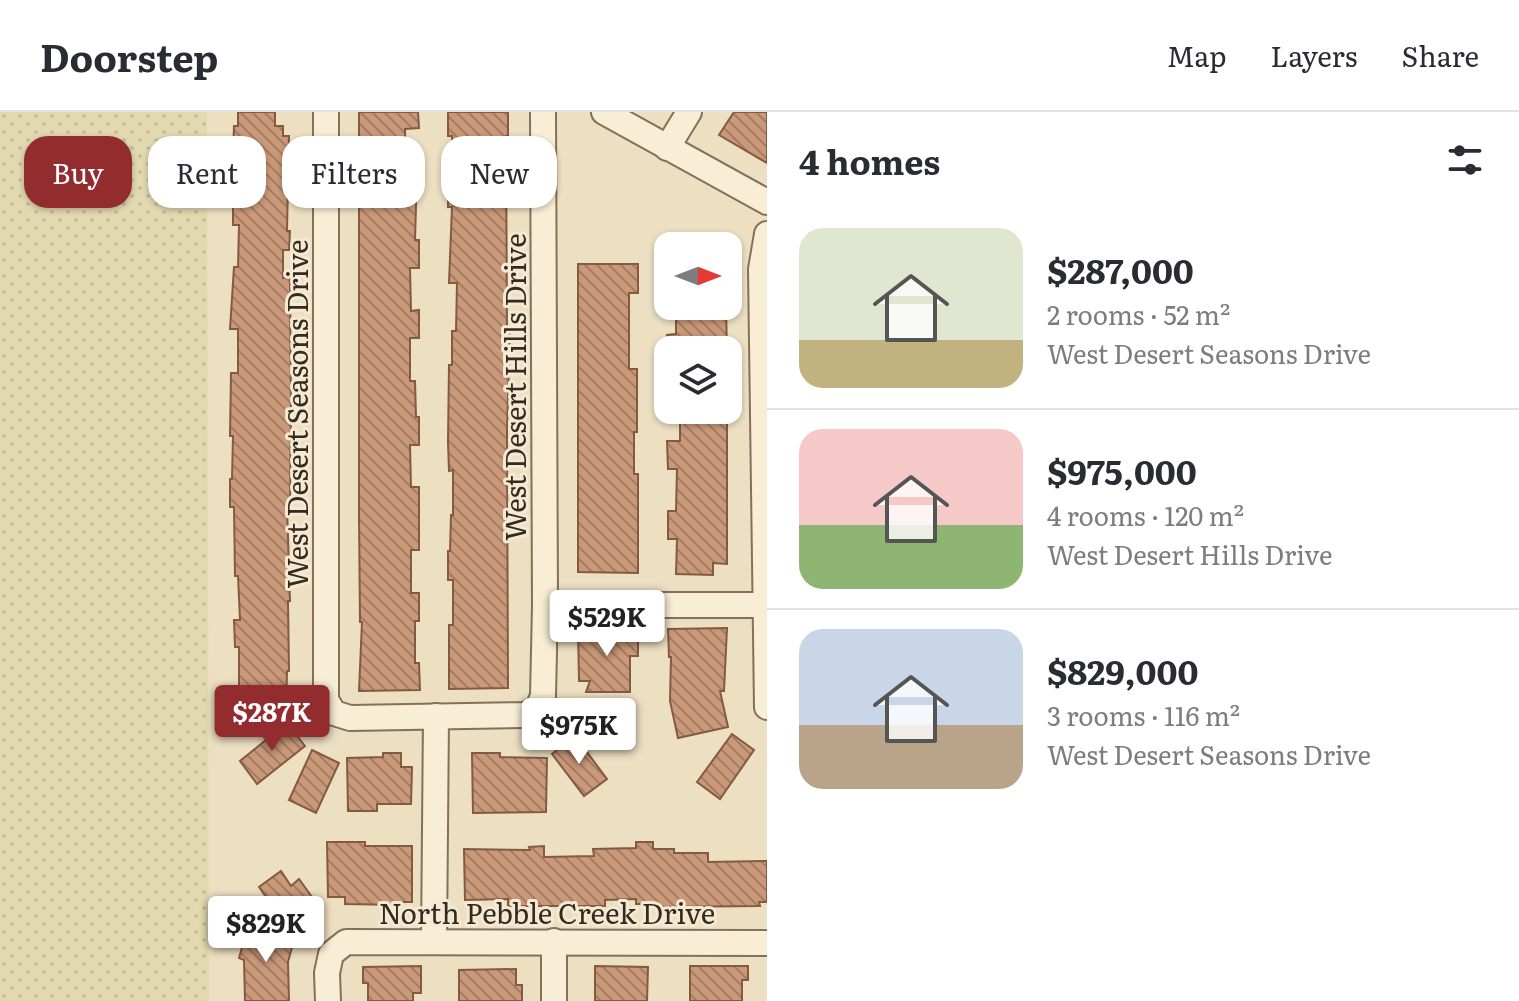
<!DOCTYPE html>
<meta charset="utf-8">
<style>
:root{--surface:#fff;--page:#f2f2f3;--text:#2b2b33;--muted:#7c7c81;--line:#e1e1e2;--accent:#932c2f}
body{margin:0;font-family:Literata,serif;background:var(--page);color:var(--text);height:100vh;display:flex;flex-direction:column;font-size:30px;white-space:nowrap}
*{box-sizing:border-box;margin:0}
p{font-size:26px;color:var(--muted)}
.icon{flex:none;width:44px;height:44px;fill:none;stroke:currentColor;stroke-width:2;stroke-linecap:round;stroke-linejoin:round}
.map{position:relative;flex:1;overflow:hidden}
.side{display:flex;flex-direction:column;background:var(--surface);width:752px}
.side>*{flex:none}
.hud{position:absolute;left:24px;top:24px;width:622px;height:72px;display:flex;gap:16px}
.needle{width:52px;rotate:90deg}
.controls{position:absolute;left:654px;top:120px;display:grid;gap:16px}
.controls a{display:grid;place-items:center;width:88px;height:88px;border-radius:16px;background:var(--surface);box-shadow:0 2px 6px #0004;font-size:40px}
.price{position:absolute;translate:-50% -68px;padding:0 18px;border-radius:8px;background:#fff;color:#222;font-size:26px;line-height:52px;filter:drop-shadow(0 2px 4px #0008)}
.price::after{content:'';position:absolute;left:50%;top:48px;width:24px;height:18px;margin-left:-12px;background:inherit;clip-path:polygon(0 0,100% 0,50% 100%)}
.price.selected{background:var(--accent);color:#fff}
ul{padding:0;list-style:none}
li{display:flex;align-items:center;gap:24px;height:200px;padding:0 32px}
li+li{border-top:2px solid var(--line)}
li span{display:grid;place-items:center;flex:none;width:224px;height:160px;border-radius:24px;color:#555}
li>.icon{margin-inline-start:auto}
span .icon{width:96px;height:96px;fill:#fffc;stroke-width:1}
li b{font-size:34px}
h2{display:flex;justify-content:space-between;align-items:center;height:96px;padding:0 32px;font-size:34px}
.chip{padding:0 28px;border-radius:24px;background:var(--surface);box-shadow:0 2px 6px #0004;font-size:28px;line-height:72px}
.chip.selected{background:var(--accent);color:#fff}
header{display:flex;align-items:center;gap:48px;box-sizing:border-box;height:112px;padding:0 40px;background:var(--surface);border-bottom:2px solid var(--line)}
header strong{font-size:38px}
nav{display:flex;gap:44px;margin-inline-start:auto;font-size:28px}
main{display:flex;flex:1;min-height:0}
.map>svg:first-child{display:block}
</style>
<header>
<strong>Doorstep</strong>
<nav><a>Map</a><a>Layers</a><a>Share</a></nav>
</header>
<main>
<div class="map">
<svg width="767" height="889" viewBox="0 0 767 889">
<defs>
<pattern id="farmland-dots" width="8" height="8" patternUnits="userSpaceOnUse" patternTransform="scale(2)"><rect width="8" height="8" fill="#e2d9b0"/><path d="M2 2h.1M6 6h.1" fill="none" stroke="#c2ba97" stroke-width="1.8" stroke-linecap="round"/></pattern>
<pattern id="building-back-hatch" width="6" height="6" patternUnits="userSpaceOnUse" patternTransform="scale(2)"><rect width="6" height="6" fill="#ca9979"/><path d="M-1 5l2 2M0 0l6 6M5-1l2 2" fill="none" stroke="#a57d63"/></pattern>
</defs>
<rect width="100%" height="100%" fill="#eddfc2"/>
<polygon fill="url(#farmland-dots)" points="0,0 207,0 209,889 0,889"/>
<g fill="url(#building-back-hatch)" stroke="#845a41" stroke-width="2">
<polygon points="238,0 275,0 275,14 283,14 283,24 289,24 287,119 290,119 289,138 283,138 283,166 290,165 291,289 290,394 287,394 290,489 288,489 289,559 287,559 286,607 230,606 231,579 239,579 239,535 235,535 234,508 240,508 238,464 235,464 234,395 230,395 230,367 232,367 233,324 230,324 231,261 238,261 238,217 230,217 234,155 238,155 239,113 233,113 233,85 239,85 238,43 233,43 234,14 238,14"/>
<polygon points="359,0 418,0 419,16 405,17 406,59 417,59 415,128 419,128 419,156 410,156 411,199 419,198 419,226 410,226 410,269 415,269 416,305 419,305 419,333 410,333 411,375 419,375 419,438 411,438 411,481 419,481 419,509 415,509 415,551 419,551 420,578 359,579 362,510 360,510 359,402"/>
<polygon points="448,0 508,0 508,24 506,24 507,220 510,220 507,318 508,576 449,577 449,513 453,513 453,468 448,468 448,439 450,439 451,403 453,403 453,358 449,359 448,330 449,253 452,253 452,219 456,219 457,171 449,171 452,95 448,95 448,68 453,68 452,24 448,24"/>
<polygon points="734,0 767,0 767,51 719,23"/>
<polygon points="578,152 638,152 638,181 629,181 629,257 637,257 637,320 634,320 634,362 638,362 638,461 578,460"/>
<polygon points="676,194 726,194 727,238 668,238 667,223 676,222"/>
<polygon points="680,298 727,298 727,452 713,451 713,463 676,462 677,427 668,427 668,399 676,399 677,357 668,357 667,329 680,329"/>
<polygon points="638,515 638,544 630,544 630,580 586,580 590,569 579,569 578,517"/>
<polygon points="727,516 724,579 720,579 728,615 678,626 670,589 671,545 669,545 668,517"/>
<polygon points="583,589 633,605 625,630 576,615"/>
<polygon points="287,611 305,634 257,672 240,649"/>
<polygon points="732,622 754,638 720,687 697,670"/>
<polygon points="575,624 607,667 584,684 552,642"/>
<polygon points="312,638 339,651 316,701 289,688"/>
<polygon points="383,641 401,641 401,655 412,655 411,692 377,692 377,699 348,699 347,646 383,645"/>
<polygon points="472,641 500,641 500,645 547,646 546,700 473,701"/>
<polygon points="327,730 365,730 365,734 412,734 412,790 397,790 397,793 345,792 345,785 328,785"/>
<polygon points="636,730 653,730 653,737 674,737 674,741 708,741 708,750 767,749 767,790 759,790 760,794 654,795 654,792 636,792 636,787 605,788 605,794 508,794 508,787 465,788 464,737 530,738 529,735 544,734 544,745 594,744 593,737 636,736"/>
<polygon points="281,759 291,774 299,767 317,792 286,814 259,775"/>
<polygon points="249,811 295,824 288,850 289,889 245,889 244,848 239,846"/>
<polygon points="421,854 421,881 413,881 413,889 368,889 368,871 363,871 363,855"/>
<polygon points="595,854 648,855 647,889 595,889"/>
<polygon points="690,854 748,854 748,868 742,868 742,889 690,889"/>
<polygon points="516,857 516,873 522,873 522,889 459,889 459,858"/>
</g>
<g fill="none" stroke-linecap="round" stroke-linejoin="round">
<g stroke="#86705a" stroke-width="28">
<g id="minor">
<polyline points="326,0 326,588 334,601 350,606 525,603 538,596 543,584 545,493 543,0"/>
<polyline points="604,0 767,90"/>
<polyline points="667,36 689,0"/>
<polyline points="767,122 761,157 767,595"/>
<polyline points="545,493 764,493"/>
<polyline points="434,830 436,604"/>
<polyline points="328,889 327,861 331,842 346,830 767,831"/>
<polyline points="554,889 554,829"/>
</g>
</g>
<use href="#minor" stroke="#f8edd5" stroke-width="24"/>
</g>
<g text-anchor="middle" dominant-baseline="central" stroke-width="6" stroke-linejoin="round" paint-order="stroke">
<g font-size="28" fill="#36291e" stroke="#f4e9d2">
<text transform="translate(514 275) rotate(-90)">West Desert Hills Drive</text>
<text transform="translate(296 302) rotate(-90)">West Desert Seasons Drive</text>
<text x="547" y="800">North Pebble Creek Drive</text>
</g>
</g>
</svg>
<div class="controls">
<a><svg class="needle" viewBox="-14 -14 28 28"><path d="M0-13l5 13h-10z" fill="#e53935"/><path d="M0 13l5-13h-10z" fill="#7c7c81"/></svg></a>
<a><svg class="icon" aria-label="layers" viewBox="0 0 24 24"><path d="M12 4l9 5-9 5-9-5zM3 14l9 5 9-5"/></svg></a>
</div>
<b class="price" style="left:607px;top:546px">$529K</b>
<b class="price selected" style="left:272px;top:641px">$287K</b>
<b class="price" style="left:579px;top:654px">$975K</b>
<b class="price" style="left:266px;top:852px">$829K</b>
<div class="hud">
<a class="chip selected">Buy</a>
<a class="chip">Rent</a>
<a class="chip">Filters</a>
<a class="chip">New</a>
</div>
</div>
<section class="side">
<h2>4 homes<svg class="icon" aria-label="filters" viewBox="0 0 24 24"><path d="M4 7h16M4 17h16"/><circle cx="9" cy="7" r="2"/><circle cx="15" cy="17" r="2"/></svg></h2>
<ul>
<li><span style="background:linear-gradient(#dfe7d0 70%,#c2b280 0)"><svg class="icon" aria-label="home" viewBox="0 0 24 24"><path d="M3 11l9-7 9 7M6 9v11h12V9"/></svg></span><div><b>$287,000</b><p>2 rooms · 52 m²</p><p>West Desert Seasons Drive</p></div></li>
<li><span style="background:linear-gradient(#f6c9c9 60%,#8fb573 0)"><svg class="icon" aria-label="home" viewBox="0 0 24 24"><path d="M3 11l9-7 9 7M6 9v11h12V9"/></svg></span><div><b>$975,000</b><p>4 rooms · 120 m²</p><p>West Desert Hills Drive</p></div></li>
<li><span style="background:linear-gradient(#c9d6e8 60%,#b9a48a 0)"><svg class="icon" aria-label="home" viewBox="0 0 24 24"><path d="M3 11l9-7 9 7M6 9v11h12V9"/></svg></span><div><b>$829,000</b><p>3 rooms · 116 m²</p><p>West Desert Seasons Drive</p></div></li>
</ul>
</section>
</main>
